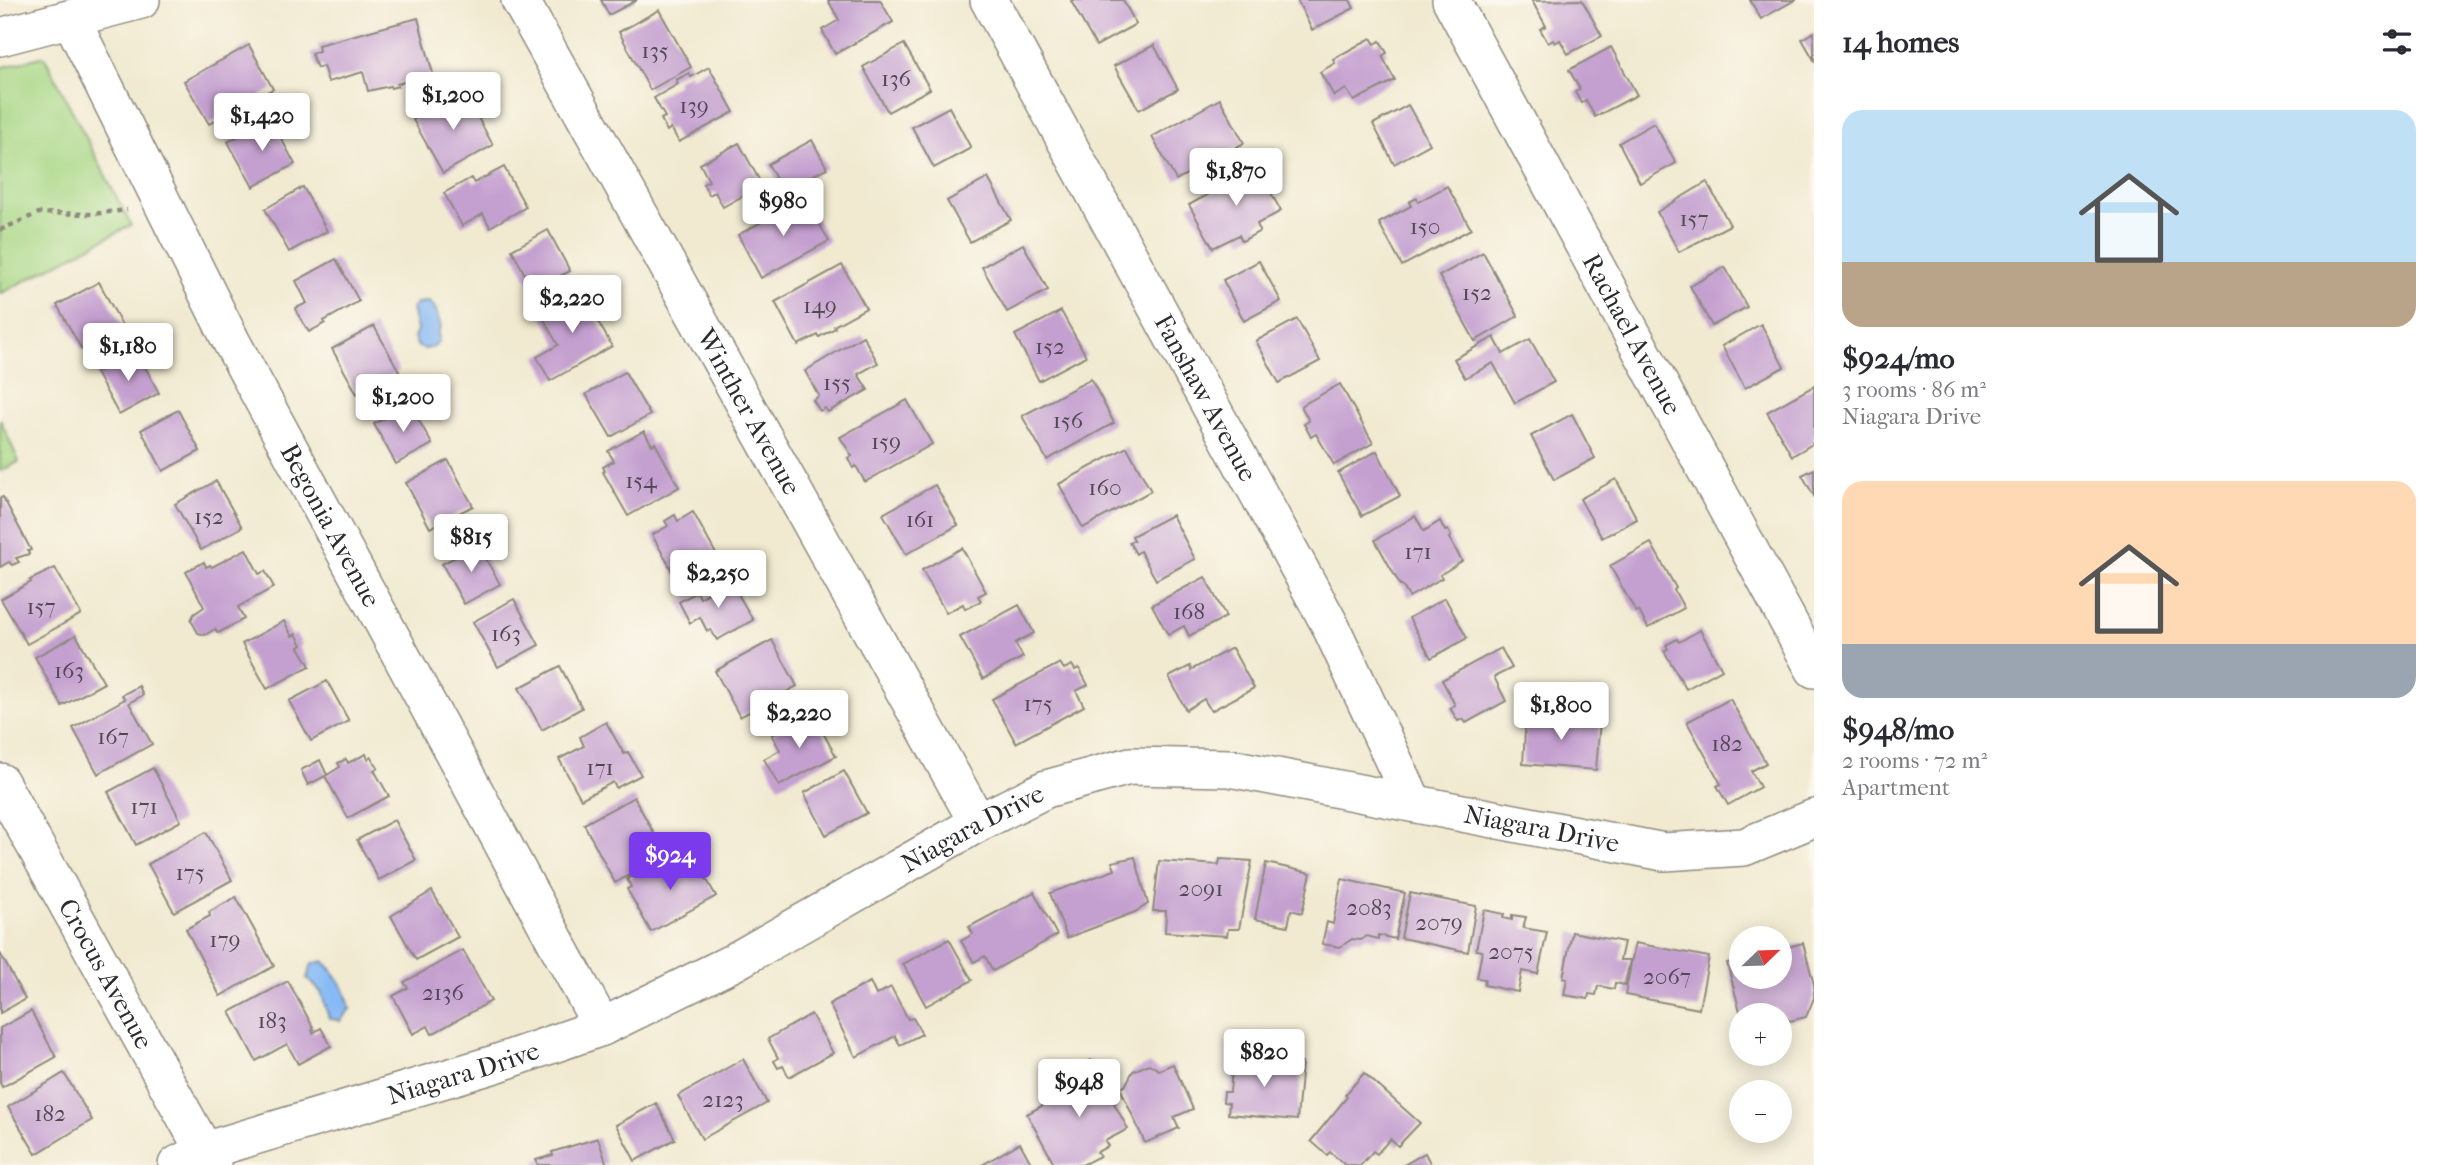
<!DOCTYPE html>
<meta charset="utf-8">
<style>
:root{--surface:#fff;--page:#f2f2f3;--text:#2b2b33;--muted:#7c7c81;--accent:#7c3aed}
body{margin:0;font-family:"IM FELL French Canon",serif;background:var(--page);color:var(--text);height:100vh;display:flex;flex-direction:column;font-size:26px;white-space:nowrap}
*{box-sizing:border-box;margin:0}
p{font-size:23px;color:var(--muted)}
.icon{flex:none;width:38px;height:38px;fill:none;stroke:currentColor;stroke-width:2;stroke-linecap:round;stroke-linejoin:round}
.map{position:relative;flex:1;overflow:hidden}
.details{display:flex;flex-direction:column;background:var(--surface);width:630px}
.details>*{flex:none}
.needle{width:46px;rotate:67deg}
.fabs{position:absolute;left:1729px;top:926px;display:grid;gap:14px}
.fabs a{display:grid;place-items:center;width:63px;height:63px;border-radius:50%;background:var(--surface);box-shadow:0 4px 18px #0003;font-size:35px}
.price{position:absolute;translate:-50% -60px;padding:0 16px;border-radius:7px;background:#fff;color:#222;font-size:23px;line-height:46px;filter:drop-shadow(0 2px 4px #0008)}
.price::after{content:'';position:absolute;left:50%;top:42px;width:21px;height:16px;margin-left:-10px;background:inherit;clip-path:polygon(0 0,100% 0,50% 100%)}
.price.active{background:var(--accent);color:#fff}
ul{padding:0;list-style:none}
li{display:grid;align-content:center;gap:14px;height:371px;padding:0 28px}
li span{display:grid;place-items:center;height:217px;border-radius:21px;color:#555}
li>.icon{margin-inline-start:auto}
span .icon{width:126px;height:126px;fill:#fffc;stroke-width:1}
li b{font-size:30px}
h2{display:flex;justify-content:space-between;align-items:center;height:84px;padding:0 28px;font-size:30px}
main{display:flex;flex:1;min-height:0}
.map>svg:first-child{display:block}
</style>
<main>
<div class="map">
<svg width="1814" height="1165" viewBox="0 0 1814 1165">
<rect width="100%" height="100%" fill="#fbf7ec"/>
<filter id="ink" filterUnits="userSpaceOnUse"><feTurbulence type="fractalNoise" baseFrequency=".0143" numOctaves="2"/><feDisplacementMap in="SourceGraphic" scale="14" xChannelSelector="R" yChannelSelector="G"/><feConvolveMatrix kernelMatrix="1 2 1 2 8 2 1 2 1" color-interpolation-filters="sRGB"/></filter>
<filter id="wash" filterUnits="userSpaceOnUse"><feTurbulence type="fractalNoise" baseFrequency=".00686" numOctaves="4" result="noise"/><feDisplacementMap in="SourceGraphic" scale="28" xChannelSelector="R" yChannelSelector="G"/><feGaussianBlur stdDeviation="1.57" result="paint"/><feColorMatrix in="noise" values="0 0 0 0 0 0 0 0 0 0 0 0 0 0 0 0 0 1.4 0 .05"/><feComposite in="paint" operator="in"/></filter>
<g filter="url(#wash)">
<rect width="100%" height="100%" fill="#f1ead1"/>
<g fill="#a7d785" stroke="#698158" stroke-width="2">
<polygon points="44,56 131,225 0,294 0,68"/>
<polygon points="0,419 19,462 0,471"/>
</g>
<g fill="#87baf4" stroke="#597290" stroke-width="2">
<polygon points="429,302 435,308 441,327 438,333 439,340 434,347 425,349 418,347 414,338 417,330 412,309 417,303"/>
<path d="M323 961C338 975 346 989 350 1009L340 1021 329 1018 321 992 307 978 312 964Z"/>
</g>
<g id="blocks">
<g fill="#c4a0d0">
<polygon points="601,0 637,0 609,15"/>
<polygon points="828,0 880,0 893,22 835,54 822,30 839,20"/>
<polygon points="1073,0 1123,0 1136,24 1096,46 1071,1"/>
<polygon points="1297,0 1350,0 1354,8 1312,30"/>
<polygon points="1582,0 1602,36 1568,54 1560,40 1555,43 1553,40 1548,43 1540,29 1546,26 1532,1"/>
<polygon points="1750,0 1795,0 1761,19"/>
<polygon points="659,10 691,67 650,90 619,32"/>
<polygon points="418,18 433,74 397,84 398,86 391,88 390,86 368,91 363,72 328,82 323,66 317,68 311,53 319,51 318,45"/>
<polygon points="1814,32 1814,60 1802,39"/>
<polygon points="1371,38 1375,44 1380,41 1387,53 1382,56 1395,80 1354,101 1346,89 1334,96 1320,72 1335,63 1333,59"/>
<polygon points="904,44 930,89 888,112 863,67"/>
<polygon points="249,45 273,89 245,104 249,112 230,122 226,115 209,124 184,81"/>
<polygon points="1154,45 1178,89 1139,110 1114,66"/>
<polygon points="1611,47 1637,95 1595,117 1586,100 1581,103 1575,92 1580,89 1569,70"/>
<polygon points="709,67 734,112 679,142 671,128 667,131 661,119 665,117 654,98 678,84 676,80 689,73 691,77"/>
<polygon points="464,92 472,107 476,105 481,114 477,116 493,145 443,173 413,120"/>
<polygon points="1220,99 1244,143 1176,180 1152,137"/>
<polygon points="1408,105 1430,144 1394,164 1373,124"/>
<polygon points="949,107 971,148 934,168 912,127"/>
<polygon points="270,118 295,164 253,187 228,142"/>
<polygon points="1654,123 1676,163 1640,183 1619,143"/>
<polygon points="812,140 827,168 783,192 768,164"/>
<polygon points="739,143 762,185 723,207 715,192 709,195 703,184 709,181 700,164"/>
<polygon points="1250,162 1255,169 1257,168 1281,211 1257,224 1260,231 1242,241 1239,235 1213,248 1189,205 1246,174 1242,166"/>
<polygon points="504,167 526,207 490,227 483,214 462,226 444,193 471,178 474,183"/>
<polygon points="988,178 1011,220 970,242 947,201"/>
<polygon points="1707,182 1730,225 1679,252 1657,212"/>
<polygon points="1447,186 1471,229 1402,266 1379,223 1411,206 1409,202 1417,198 1418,202"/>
<polygon points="303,187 327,231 289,252 265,209"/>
<polygon points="805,198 829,241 761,278 738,235"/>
<polygon points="548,230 570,271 533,290 512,250"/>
<polygon points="1023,244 1048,290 1007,312 982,267"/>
<polygon points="1483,252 1518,316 1475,341 1439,276"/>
<polygon points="336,259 359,301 324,321 325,323 309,332 297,313 296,308 307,303 296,281"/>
<polygon points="1259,261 1281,301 1244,321 1223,280"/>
<polygon points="842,265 866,308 834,326 835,328 819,337 818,335 798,345 775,302"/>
<polygon points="1725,267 1747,307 1712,326 1690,286"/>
<polygon points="99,282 123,327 82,350 57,305"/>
<polygon points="580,290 612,346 550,381 537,357 558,345 540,312"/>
<polygon points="1061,311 1086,356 1039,381 1015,335"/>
<polygon points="1297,319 1320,361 1279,383 1256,341"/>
<polygon points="1761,324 1784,367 1745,388 1722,346"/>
<polygon points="374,326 399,371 357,394 332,349"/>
<polygon points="863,336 878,363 858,374 868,390 828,412 825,408 820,411 813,400 819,396 805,371"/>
<polygon points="1494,337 1503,354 1530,339 1554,382 1515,403 1493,363 1465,378 1454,359"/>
<polygon points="136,350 159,393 119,415 96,373"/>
<polygon points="625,372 650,415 611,437 586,394"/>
<polygon points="1091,379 1114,423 1047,460 1022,416"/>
<polygon points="1340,384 1373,443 1334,465 1316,434 1311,437 1304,424 1309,421 1301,406"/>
<polygon points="1814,386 1814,443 1792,456 1767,412"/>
<polygon points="907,400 932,444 865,482 856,466 853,468 848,458 852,456 840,437"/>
<polygon points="410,404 432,444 396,464 374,424"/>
<polygon points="178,410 200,451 163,471 141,430"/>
<polygon points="1572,414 1595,458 1554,480 1531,436"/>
<polygon points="644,431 652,445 655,443 679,487 628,516 603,472 605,471 603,467 614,461 608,451"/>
<polygon points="1127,447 1151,491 1083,528 1059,484"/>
<polygon points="1377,451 1400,496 1362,516 1338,473"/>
<polygon points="448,460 473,506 430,528 406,483"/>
<polygon points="1814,469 1814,496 1802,475"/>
<polygon points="1616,479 1637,519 1602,538 1580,499"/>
<polygon points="216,481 242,527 201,550 175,504"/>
<polygon points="935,485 958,525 906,554 883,514"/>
<polygon points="3,497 31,550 28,551 29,554 16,558 19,562 12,565 9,562 0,567 0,498"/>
<polygon points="693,512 716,554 675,576 652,535 668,526 665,521 675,515 678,521"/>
<polygon points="1172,515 1195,559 1156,580 1140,551 1136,554 1129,542 1134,540 1132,536"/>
<polygon points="1415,516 1424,531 1440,521 1445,531 1448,530 1451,537 1449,538 1462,561 1440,575 1442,578 1409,597 1402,585 1400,585 1375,540"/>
<polygon points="1651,543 1676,588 1674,590 1684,608 1648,628 1639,611 1636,612 1610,566"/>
<polygon points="478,545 500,584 464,604 442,564"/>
<polygon points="962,548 986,592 978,596 981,601 965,609 963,604 946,613 922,570"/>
<polygon points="246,549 259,574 265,571 274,587 238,607 244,619 218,633 215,629 205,635 198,633 191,620 194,614 204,607 186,572 204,562 206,567 210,565 212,567"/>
<polygon points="55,568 81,614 27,644 1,599 31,582 30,580"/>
<polygon points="1205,577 1226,617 1189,636 1184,626 1168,635 1152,605"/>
<polygon points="730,580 753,620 717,640 711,630 707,631 700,617 690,623 679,602 697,592 700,598"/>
<polygon points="1445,598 1467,638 1431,658 1409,618"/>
<polygon points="514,599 539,645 498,667 473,622"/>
<polygon points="1019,605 1034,633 1015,643 1023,657 983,679 960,637"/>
<polygon points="284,621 292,636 296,634 302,645 299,647 310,666 267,689 242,644"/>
<polygon points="1700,630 1722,669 1686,689 1664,651 1668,649 1666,645 1677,639 1679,642"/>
<polygon points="76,635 104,683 62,706 35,657"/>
<polygon points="772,640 797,686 740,717 715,671"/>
<polygon points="1232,648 1254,688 1211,711 1204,699 1186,710 1169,677 1190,666 1191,670"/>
<polygon points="1501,648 1512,668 1494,677 1506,701 1466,723 1463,719 1458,721 1450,708 1455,705 1442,680"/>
<polygon points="1060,663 1064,669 1072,665 1075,670 1079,668 1088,685 1076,691 1084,706 1016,743 992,699"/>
<polygon points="560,666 582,708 542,730 519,688"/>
<polygon points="327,681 349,721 311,741 289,701"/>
<polygon points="139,686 143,695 129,703 152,744 98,774 73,728 125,699 122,695"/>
<polygon points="1730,699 1766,763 1751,771 1760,787 1728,805 1717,786 1721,784 1687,722"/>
<polygon points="812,713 836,756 779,786 764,759 780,750 772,735"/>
<polygon points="1526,714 1600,720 1596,770 1523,764"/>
<polygon points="606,722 624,754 628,752 641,775 616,788 613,782 581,799 559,759 584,746 580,737"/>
<polygon points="366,754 368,759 371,757 378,768 374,770 389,796 348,818 325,776 308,785 301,770 320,760 327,775 340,767 338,763 346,759 348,763"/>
<polygon points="153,768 181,821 136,845 108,792"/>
<polygon points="844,771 867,813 826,835 804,793"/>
<polygon points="634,797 666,855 615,883 584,824"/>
<polygon points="394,820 416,860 379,880 357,840"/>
<polygon points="206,832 232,880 174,912 148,864"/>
<polygon points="692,853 716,896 651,932 627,889 631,887 627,879 643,871 647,877"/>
<polygon points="1135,857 1148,904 1135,912 1067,938 1050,893 1115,870 1112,862"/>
<polygon points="1220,859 1252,861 1239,929 1228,929 1227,936 1165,932 1166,911 1153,911 1159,861 1219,865"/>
<polygon points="1266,863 1311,873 1302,913 1291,910 1288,926 1255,919"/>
<polygon points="1342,879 1405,893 1395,939 1378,935 1378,939 1367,936 1361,940 1352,939 1340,947 1322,944 1327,922 1333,924"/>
<polygon points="432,891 458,937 416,960 391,916"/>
<polygon points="1034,892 1057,935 993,971 985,956 974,962 961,941 973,934 969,927"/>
<polygon points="1410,893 1476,906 1468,952 1401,938"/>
<polygon points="236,897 274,966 220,996 186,929 210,916 209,912"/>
<polygon points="1484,910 1504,914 1503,918 1512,920 1512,915 1526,917 1523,928 1547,932 1538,974 1522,971 1518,992 1484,985 1485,979 1477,978 1482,951 1476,950"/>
<polygon points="1572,932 1624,942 1620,960 1630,960 1625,985 1615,983 1614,989 1598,986 1596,995 1589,994 1588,999 1564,995 1567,979 1563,978"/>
<polygon points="949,939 972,980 926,1006 903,964"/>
<polygon points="1635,943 1709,957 1699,1009 1625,995"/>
<polygon points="1803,943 1814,985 1814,998 1806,1017 1790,1021 1775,1008 1749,1015 1741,1015 1727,963 1741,960 1741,976 1780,976 1780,949"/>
<polygon points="463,950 491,1001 432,1034 428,1026 413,1034 393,996 408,988 404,982"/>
<polygon points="0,953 25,999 0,1013"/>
<polygon points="288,981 314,1029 312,1030 313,1033 321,1028 331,1046 298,1064 287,1044 256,1061 230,1012"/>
<polygon points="870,982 876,995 891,987 908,1019 913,1018 922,1034 900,1045 895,1036 856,1057 829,1004"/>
<polygon points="31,1011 56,1057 2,1087 0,1083 0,1028"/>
<polygon points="811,1014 833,1053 789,1077 783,1066 778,1068 774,1061 778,1058 768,1039"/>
<polygon points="1233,1058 1302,1063 1297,1120 1228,1114 1229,1103 1223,1102 1224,1092 1230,1092"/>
<polygon points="743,1059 767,1103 702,1139 678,1096"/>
<polygon points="1091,1060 1128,1129 1105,1141 1108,1146 1097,1152 1100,1156 1082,1165 1055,1165 1027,1114 1073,1089 1064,1075"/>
<polygon points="1149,1064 1159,1070 1173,1064 1193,1109 1174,1117 1179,1128 1145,1143 1120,1088 1125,1086 1133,1071"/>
<polygon points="64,1073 92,1120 36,1154 8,1107"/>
<polygon points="1364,1073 1420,1123 1398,1146 1390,1139 1377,1154 1373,1151 1361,1165 1345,1165 1330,1152 1327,1155 1311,1141 1347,1097 1345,1095"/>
<polygon points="656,1103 675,1139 635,1161 616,1125"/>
<polygon points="598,1138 607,1165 538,1165 536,1160 553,1155 552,1152"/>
<polygon points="1020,1143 1032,1165 982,1165"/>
<polygon points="1425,1153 1431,1165 1404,1165"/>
</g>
</g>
</g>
<g filter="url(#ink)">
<use href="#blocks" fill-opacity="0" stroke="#8e8a7e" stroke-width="2"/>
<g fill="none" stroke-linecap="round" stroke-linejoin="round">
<g stroke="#8e8a7e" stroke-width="40">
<g id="street">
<path id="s1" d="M520 0 978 823"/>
<path id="s2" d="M989 0 1329 623 1413 802"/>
<path id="s3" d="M1451 0 1814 669"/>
<path id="s4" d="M71 19 231 341 602 1027"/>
<polyline points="0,37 141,0"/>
<path id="s5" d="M0 782 212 1165"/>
<path id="s6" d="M177 1165 204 1151 495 1064 602 1027 734 962 978 823 1046 789 1130 766 1230 768 1664 852 1744 847 1814 818"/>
</g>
</g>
<polyline stroke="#8e8a7e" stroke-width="4.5" stroke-dasharray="5 5" stroke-linecap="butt" points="0,230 39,213 92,214 127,210"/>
<use href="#street" stroke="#fff" stroke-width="37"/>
</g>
</g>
<g text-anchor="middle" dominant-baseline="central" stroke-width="6" stroke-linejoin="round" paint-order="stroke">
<g font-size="23" fill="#514854">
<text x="655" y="50">135</text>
<text x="896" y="78">136</text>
<text x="694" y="105">139</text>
<text x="1694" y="218">157</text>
<text x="1425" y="226">150</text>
<text x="1477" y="292">152</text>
<text x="820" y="305">149</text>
<text x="1050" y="346">152</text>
<text x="837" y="382">155</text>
<text x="1068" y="420">156</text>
<text x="886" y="441">159</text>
<text x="641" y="480">154</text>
<text x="1105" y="487">160</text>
<text x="209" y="516">152</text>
<text x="920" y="519">161</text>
<text x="1418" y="551">171</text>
<text x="41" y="606">157</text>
<text x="1189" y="611">168</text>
<text x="506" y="633">163</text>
<text x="69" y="670">163</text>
<text x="1038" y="703">175</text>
<text x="113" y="736">167</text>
<text x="1727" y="743">182</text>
<text x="600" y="767">171</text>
<text x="144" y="806">171</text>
<text x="190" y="872">175</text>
<text x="1201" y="888">2091</text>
<text x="1369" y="907">2083</text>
<text x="1439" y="922">2079</text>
<text x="225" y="939">179</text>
<text x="1511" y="951">2075</text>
<text x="1667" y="976">2067</text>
<text x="443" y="992">2136</text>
<text x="272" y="1020">183</text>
<text x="723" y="1099">2123</text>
<text x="50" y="1113">182</text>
</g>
<g font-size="26" fill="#2b2b2b" stroke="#fbf7ec">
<text stroke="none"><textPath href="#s3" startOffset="380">Rachael Avenue</textPath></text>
<text stroke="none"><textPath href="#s2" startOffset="453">Fanshaw Avenue</textPath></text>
<text stroke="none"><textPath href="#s1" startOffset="471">Winther Avenue</textPath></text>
<text stroke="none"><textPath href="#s4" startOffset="569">Begonia Avenue</textPath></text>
<text stroke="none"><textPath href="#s6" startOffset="1456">Niagara Drive</textPath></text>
<text stroke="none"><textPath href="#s6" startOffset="868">Niagara Drive</textPath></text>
<text stroke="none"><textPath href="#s5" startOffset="219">Crocus Avenue</textPath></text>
<text stroke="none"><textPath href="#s6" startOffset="301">Niagara Drive</textPath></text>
</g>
</g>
</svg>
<div class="fabs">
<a><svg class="needle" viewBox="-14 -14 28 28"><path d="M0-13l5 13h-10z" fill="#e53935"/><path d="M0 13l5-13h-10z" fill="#7c7c81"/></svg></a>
<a>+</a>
<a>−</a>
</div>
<b class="price" style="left:453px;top:132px">$1,200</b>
<b class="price" style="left:262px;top:153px">$1,420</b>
<b class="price" style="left:1236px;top:208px">$1,870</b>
<b class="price" style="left:783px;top:238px">$980</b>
<b class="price" style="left:572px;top:335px">$2,220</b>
<b class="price" style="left:128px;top:383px">$1,180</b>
<b class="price" style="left:403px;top:434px">$1,200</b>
<b class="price" style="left:471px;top:574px">$815</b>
<b class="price" style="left:718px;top:610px">$2,250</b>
<b class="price" style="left:1561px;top:742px">$1,800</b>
<b class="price" style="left:799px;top:750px">$2,220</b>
<b class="price active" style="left:670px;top:892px">$924</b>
<b class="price" style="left:1264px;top:1089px">$820</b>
<b class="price" style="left:1079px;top:1119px">$948</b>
</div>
<section class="details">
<h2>14 homes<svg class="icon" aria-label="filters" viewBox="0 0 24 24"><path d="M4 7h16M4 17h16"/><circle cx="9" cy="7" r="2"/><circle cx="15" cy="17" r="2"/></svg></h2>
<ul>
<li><span style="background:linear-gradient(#bfe0f5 70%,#b9a48a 0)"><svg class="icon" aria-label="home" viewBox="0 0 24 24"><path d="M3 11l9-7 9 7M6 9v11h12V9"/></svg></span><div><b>$924/mo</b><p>3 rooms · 86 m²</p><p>Niagara Drive</p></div></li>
<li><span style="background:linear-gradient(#ffd9b3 75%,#9aa5b1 0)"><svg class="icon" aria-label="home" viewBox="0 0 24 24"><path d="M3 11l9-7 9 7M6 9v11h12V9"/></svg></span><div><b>$948/mo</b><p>2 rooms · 72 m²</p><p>Apartment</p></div></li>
</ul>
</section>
</main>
